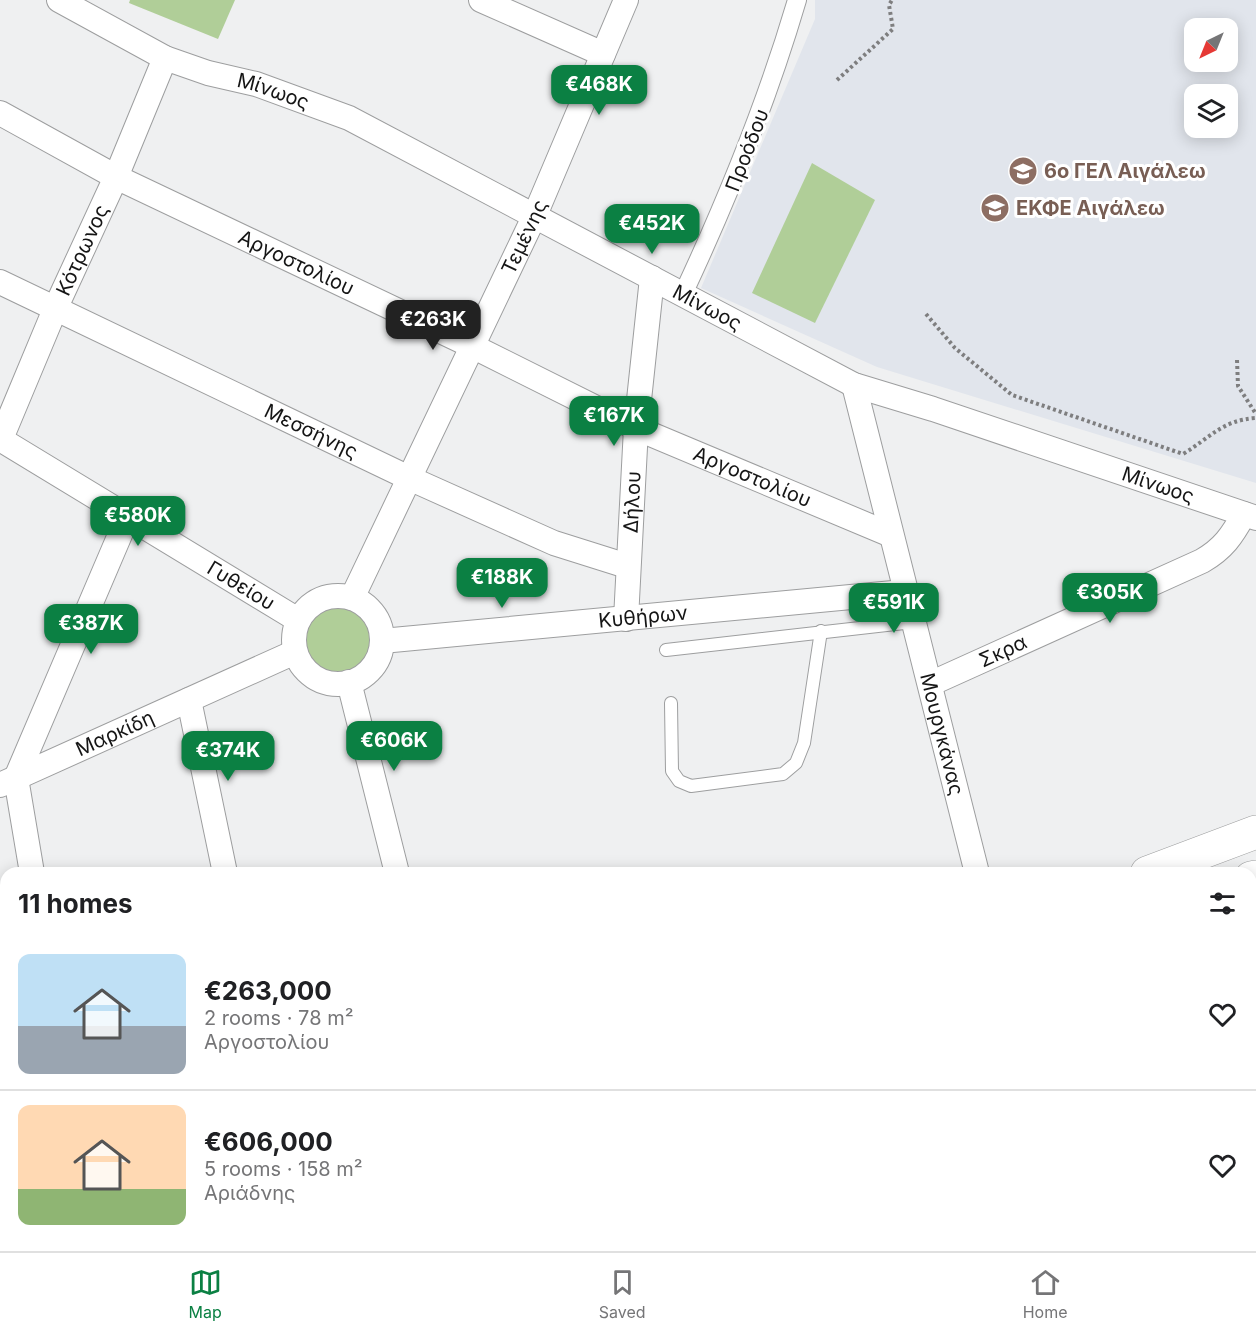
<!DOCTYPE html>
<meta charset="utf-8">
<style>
:root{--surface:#fff;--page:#f6f6f6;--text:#202124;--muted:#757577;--line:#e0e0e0;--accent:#0b8043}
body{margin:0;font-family:Inter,sans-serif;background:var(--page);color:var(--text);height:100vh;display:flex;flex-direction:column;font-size:22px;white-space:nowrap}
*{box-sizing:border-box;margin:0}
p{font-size:20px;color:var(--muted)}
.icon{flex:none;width:33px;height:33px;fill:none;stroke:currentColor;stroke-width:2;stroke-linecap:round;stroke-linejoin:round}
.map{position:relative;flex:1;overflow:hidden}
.drawer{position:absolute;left:0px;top:867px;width:1257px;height:384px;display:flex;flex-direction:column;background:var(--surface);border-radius:18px 18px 0 0;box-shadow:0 3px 15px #0003}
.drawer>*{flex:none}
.needle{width:39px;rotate:223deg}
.fabs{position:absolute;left:1184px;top:18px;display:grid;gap:12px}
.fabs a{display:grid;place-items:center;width:54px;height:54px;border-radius:12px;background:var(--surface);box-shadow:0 3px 15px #0003;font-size:30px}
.price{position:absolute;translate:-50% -51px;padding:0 14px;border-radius:12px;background:var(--accent);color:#fff;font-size:20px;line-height:39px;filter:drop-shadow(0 2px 3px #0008)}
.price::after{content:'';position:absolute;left:50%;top:36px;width:18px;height:14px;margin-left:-9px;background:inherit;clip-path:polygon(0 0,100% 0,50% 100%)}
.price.on{background:#222;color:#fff}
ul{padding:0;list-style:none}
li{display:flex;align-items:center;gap:18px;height:150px;padding:0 18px}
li+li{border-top:2px solid var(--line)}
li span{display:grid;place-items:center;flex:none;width:168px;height:120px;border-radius:12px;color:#555}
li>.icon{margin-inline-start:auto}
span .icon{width:72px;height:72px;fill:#fffc;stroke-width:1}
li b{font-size:26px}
h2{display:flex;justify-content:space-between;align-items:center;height:72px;padding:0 18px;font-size:26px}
.tabs{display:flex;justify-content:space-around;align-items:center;height:84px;border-top:2px solid var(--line);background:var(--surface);font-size:16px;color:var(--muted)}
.tabs a{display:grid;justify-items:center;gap:3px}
.tabs .on{color:var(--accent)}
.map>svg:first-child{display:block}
</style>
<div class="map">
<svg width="1256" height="1251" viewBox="0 0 1256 1251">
<rect width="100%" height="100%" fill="#eff0f1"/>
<path fill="#e1e5ec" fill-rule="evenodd" d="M815 0H1256V483L877 367 701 288 815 19ZM1194 28H1227V62H1194ZM1194 94H1227V128H1194Z"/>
<polygon fill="#f1e0f2" points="1256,896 1256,1251 1185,1251 1182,1245 1251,1245 1251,897"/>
<g fill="#b0ce98">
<polygon points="130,0 235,0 218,39 129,3"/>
<polygon points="812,163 875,200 815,323 752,293"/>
<circle cx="336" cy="640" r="36"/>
</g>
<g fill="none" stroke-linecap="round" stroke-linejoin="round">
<g stroke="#9d9e9f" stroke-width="14">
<g id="service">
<polyline points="666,650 913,622"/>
<polyline points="671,703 672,771 679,781 691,786 783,774 796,763 804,743 821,631"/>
<polyline points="1251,1118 1256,1116"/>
</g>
</g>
<g stroke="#9d9e9f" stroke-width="20">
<path id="pedestrian" d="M683 294C728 198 767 102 797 0"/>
</g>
<g stroke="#9d9e9f" stroke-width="26">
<g id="minor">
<path id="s1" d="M59 0 165 58 208 73 256 84 349 118 854 385 933 409 1256 518"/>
<polyline points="481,0 603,54"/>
<path id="s2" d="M0 113 116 177 472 346 636 428 891 535"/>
<path id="s3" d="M0 282 409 478 554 543 627 566"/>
<path id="s4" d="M854 385 977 873"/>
<path id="s5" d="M0 439 298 620"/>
<path id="s6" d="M0 441 56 307 116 177 165 58"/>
<circle cx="338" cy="640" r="44"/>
<path id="s7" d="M352 598 535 215 626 0"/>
<path id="s8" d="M626 619 636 428 652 278"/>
<path id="s9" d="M382 641 904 592"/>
<polyline points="349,682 397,873"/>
<path id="s10" d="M930 684 1202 561C1223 549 1232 536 1244 514"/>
<polyline points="189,700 225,873"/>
<polyline points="16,778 128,516"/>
<polyline points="16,778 32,873"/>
<path id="s11" d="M0 785 295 652"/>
<polyline points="0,1044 6,1041"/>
<polyline points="0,1163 6,1160"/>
<polyline points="95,1245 96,1251"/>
<polyline points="388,1245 391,1251"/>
<polyline points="690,1245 694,1251"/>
<polyline points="1153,1245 1156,1251"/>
</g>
</g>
<g stroke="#9d9e9f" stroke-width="34">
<g id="secondary">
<polyline points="1147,873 1256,832"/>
<polyline points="1251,878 1256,877"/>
<polyline points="162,1251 177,1245"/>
<polyline points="270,1251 286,1245"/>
</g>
</g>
<g stroke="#7e7e7f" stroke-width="4" stroke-dasharray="3 3" stroke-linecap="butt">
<polyline points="837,80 893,29 889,5 892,0"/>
<path d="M926 314 955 348 1012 395 1183 454C1210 438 1222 420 1256 418"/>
<polyline points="1237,360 1238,386 1256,414"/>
</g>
<use href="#service" stroke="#fff" stroke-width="12"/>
<use href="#pedestrian" stroke="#fff" stroke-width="18"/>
<use href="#minor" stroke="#fff" stroke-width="24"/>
<use href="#secondary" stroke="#fff" stroke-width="33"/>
</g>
<defs>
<g id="school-disc" transform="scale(1.5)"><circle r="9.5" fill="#8d6e63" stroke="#fff"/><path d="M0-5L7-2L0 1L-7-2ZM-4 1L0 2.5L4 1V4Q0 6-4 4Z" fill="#fff"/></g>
</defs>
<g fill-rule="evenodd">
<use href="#school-disc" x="1023" y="171"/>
<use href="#school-disc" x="995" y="208"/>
</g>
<g text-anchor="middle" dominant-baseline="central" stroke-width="6" stroke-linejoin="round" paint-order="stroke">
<g font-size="20" fill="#151515" stroke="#fff">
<text stroke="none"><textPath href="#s1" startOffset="234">Μίνωος</textPath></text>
<text transform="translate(747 150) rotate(-69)">Προόδου</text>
<text stroke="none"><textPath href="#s7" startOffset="400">Τεμένης</textPath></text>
<text stroke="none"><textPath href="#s6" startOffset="208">Κότρωνος</textPath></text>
<text stroke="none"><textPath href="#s2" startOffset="332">Αργοστολίου</textPath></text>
<text stroke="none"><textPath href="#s1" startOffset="720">Μίνωος</textPath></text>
<text stroke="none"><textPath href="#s3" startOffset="345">Μεσσήνης</textPath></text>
<text stroke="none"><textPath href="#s2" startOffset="836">Αργοστολίου</textPath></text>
<text stroke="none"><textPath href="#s1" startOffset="1206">Μίνωος</textPath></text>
<text stroke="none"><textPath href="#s8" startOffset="117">Δήλου</textPath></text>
<text stroke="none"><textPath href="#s5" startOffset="282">Γυθείου</textPath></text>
<text stroke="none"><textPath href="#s9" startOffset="262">Κυθήρων</textPath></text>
<text stroke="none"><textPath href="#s10" startOffset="80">Σκρα</textPath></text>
<text stroke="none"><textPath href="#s11" startOffset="126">Μαρκίδη</textPath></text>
<text stroke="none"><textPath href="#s4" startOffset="360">Μουργκάνας</textPath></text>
</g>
<g font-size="20" font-weight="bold" fill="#785e54" stroke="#fff" text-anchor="start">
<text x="1044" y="171">6ο ΓΕΛ Αιγάλεω</text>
<text x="1016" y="208">ΕΚΦΕ Αιγάλεω</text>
</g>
</g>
</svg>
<div class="fabs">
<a><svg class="needle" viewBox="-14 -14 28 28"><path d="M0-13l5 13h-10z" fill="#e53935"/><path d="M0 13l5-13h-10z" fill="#757577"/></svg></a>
<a><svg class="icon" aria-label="layers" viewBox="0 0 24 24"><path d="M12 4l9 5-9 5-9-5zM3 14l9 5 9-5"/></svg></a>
</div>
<b class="price" style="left:599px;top:116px">€468K</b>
<b class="price" style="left:652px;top:255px">€452K</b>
<b class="price on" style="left:433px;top:351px">€263K</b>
<b class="price" style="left:614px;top:447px">€167K</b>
<b class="price" style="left:138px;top:547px">€580K</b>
<b class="price" style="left:502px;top:609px">€188K</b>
<b class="price" style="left:1110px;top:624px">€305K</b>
<b class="price" style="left:894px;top:634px">€591K</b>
<b class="price" style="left:91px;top:655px">€387K</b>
<b class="price" style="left:394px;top:772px">€606K</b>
<b class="price" style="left:228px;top:782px">€374K</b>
<section class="drawer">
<h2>11 homes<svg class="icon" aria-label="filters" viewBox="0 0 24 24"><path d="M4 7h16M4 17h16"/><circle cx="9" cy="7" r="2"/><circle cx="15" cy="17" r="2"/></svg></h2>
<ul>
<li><span style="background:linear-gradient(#bfe0f5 60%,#9aa5b1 0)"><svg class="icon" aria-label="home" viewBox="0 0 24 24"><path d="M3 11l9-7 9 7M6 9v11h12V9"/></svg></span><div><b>€263,000</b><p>2 rooms · 78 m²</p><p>Αργοστολίου</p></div><svg class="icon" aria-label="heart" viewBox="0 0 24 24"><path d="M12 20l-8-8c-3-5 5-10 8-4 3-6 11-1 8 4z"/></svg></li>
<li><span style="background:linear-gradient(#ffd9b3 70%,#8fb573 0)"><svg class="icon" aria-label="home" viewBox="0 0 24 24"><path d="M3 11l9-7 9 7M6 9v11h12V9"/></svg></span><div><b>€606,000</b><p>5 rooms · 158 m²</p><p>Αριάδνης</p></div><svg class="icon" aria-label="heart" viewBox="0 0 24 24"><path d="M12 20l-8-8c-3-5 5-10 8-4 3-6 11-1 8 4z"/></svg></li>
</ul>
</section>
</div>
<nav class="tabs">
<a class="on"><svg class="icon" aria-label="map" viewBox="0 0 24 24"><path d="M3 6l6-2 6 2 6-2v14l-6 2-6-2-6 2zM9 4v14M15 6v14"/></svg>Map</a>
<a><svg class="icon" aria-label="saved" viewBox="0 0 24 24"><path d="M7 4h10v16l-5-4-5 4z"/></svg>Saved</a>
<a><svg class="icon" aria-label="home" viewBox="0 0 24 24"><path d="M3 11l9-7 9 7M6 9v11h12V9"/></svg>Home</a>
</nav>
